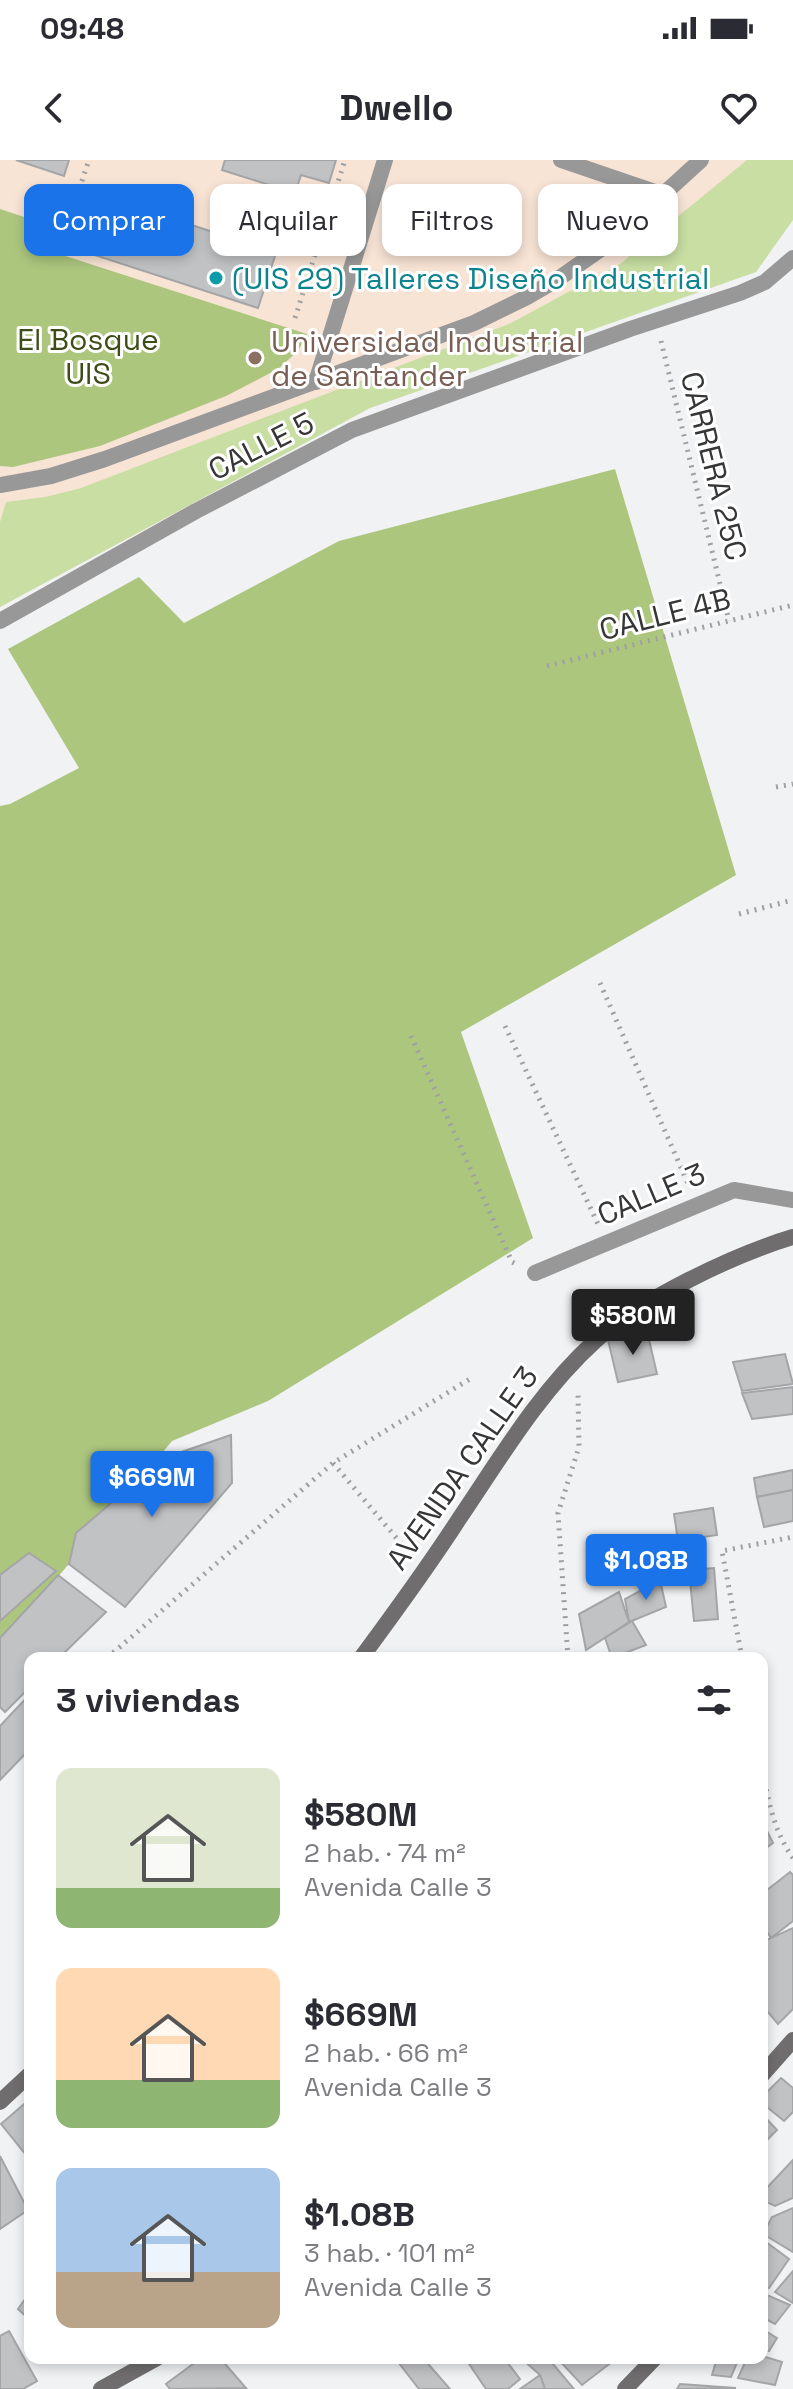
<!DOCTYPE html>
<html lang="es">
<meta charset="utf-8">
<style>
:root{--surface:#fff;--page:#f7f7f7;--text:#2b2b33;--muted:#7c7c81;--accent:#1a73e8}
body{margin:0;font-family:"Space Grotesk",sans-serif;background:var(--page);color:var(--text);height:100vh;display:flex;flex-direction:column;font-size:30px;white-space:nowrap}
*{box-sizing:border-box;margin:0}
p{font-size:26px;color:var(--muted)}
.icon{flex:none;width:44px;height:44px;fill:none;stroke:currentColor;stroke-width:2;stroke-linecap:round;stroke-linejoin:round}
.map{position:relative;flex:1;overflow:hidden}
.details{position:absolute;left:24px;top:1492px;width:744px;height:712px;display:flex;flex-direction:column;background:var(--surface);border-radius:16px;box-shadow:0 4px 12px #0003}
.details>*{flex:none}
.hud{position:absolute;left:24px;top:24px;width:746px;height:72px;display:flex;gap:16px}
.price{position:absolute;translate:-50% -68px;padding:0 18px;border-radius:8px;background:var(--accent);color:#fff;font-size:26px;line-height:52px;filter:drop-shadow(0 2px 4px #0008)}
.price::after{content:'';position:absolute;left:50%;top:48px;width:24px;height:18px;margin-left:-12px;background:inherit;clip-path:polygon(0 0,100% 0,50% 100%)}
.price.on{background:#222;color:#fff}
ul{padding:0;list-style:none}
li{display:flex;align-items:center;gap:24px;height:200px;padding:0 32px}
li span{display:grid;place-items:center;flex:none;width:224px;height:160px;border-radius:16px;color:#555}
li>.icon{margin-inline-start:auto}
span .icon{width:96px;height:96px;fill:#fffc;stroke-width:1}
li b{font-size:34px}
h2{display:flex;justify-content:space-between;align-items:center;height:96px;padding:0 32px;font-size:34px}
.chip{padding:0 28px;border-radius:16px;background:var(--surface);box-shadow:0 4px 12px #0003;font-size:28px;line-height:72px}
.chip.on{background:var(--accent);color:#fff}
.status{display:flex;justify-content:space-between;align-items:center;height:56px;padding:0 40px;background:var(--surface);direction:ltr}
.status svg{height:22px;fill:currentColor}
header{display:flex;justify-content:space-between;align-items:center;height:104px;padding:0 32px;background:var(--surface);font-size:36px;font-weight:700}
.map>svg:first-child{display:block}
</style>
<div class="status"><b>09:48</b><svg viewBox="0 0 49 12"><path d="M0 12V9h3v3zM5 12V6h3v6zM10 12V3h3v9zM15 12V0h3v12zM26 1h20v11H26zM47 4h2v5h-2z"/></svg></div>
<header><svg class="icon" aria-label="back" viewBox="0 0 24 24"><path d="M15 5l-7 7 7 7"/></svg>Dwello<svg class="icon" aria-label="heart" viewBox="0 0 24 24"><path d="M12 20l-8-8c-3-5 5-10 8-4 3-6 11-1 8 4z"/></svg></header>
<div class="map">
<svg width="793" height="2229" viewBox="0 0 793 2229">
<rect width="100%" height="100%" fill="#f1f2f4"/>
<polygon fill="#f8e4d5" points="0,0 793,0 793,60 651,147 370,248 0,447"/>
<polygon fill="#c8dea3" points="747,0 793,0 793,60 756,112 370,248 0,447 0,362 6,342 45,337 81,328 511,163 620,104"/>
<g fill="#acc67e">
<polygon points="0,49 60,69 53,92 307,174 298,191 278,209 226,236 100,286 13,307 0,306"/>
<polygon points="615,309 736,715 461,872 533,1078 268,1241 172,1281 0,1486 0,646 10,644 79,608 8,489 139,417 184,463 339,381"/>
</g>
<g fill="#c1c2c4" stroke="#a4a5a7" stroke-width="2">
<polygon points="16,0 69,0 64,16"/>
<polygon points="225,0 336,0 329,23 301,15 295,33 222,10"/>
<polygon points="237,30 291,47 258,148 70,87 88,31 222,75"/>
<polygon points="647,1171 657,1214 618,1222 608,1180"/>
<polygon points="785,1194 793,1224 742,1231 733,1202"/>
<polygon points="793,1227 793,1254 752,1259 742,1233"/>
<polygon points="231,1275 232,1323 125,1447 69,1404 76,1373 164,1298"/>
<polygon points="793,1310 793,1330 757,1337 754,1318"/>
<polygon points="793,1330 793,1361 764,1367 757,1337"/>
<polygon points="713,1348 717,1375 678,1381 674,1354"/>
<polygon points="29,1393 56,1411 0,1461 0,1415"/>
<polygon points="714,1408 718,1459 694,1461 689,1410"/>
<polygon points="58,1415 106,1452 59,1498 30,1498 30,1527 5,1552 0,1547 0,1478"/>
<polygon points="660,1420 666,1447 629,1462 625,1439"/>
<polygon points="619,1432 629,1462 586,1490 579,1454"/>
<polygon points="632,1461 646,1485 612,1498 605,1478"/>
<polygon points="30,1534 30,1589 0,1620 0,1566"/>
<polygon points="762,1661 773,1683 762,1691"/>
<polygon points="790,1712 793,1715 793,1761 771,1778 762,1764 762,1734"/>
<polygon points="793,1768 793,1849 778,1864 762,1845 762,1782"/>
<polygon points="781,1918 793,1928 793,1952 784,1961 762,1943 762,1937"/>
<polygon points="30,1939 30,2000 1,1964"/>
<polygon points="762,1954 777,1970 762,1985"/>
<polygon points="0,1996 28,2050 0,2069"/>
<polygon points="793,2000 793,2038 775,2046 762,2040 762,2033"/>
<polygon points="793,2048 793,2092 763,2074 772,2057"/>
<polygon points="762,2079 789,2099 769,2128 762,2126"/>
<polygon points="793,2111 793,2143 775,2132"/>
<polygon points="30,2132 30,2160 18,2149"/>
<polygon points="762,2133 790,2145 775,2164 762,2157"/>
<polygon points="9,2171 37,2221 23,2229 0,2229 0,2176"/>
<polygon points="762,2172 767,2172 777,2178 769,2191 762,2191"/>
<polygon points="762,2196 782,2202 775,2225 738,2218 747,2198 762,2198"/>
<polygon points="201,2198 220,2198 246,2228 170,2229 166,2224"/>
<polygon points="395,2198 423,2198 450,2229 419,2229"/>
<polygon points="465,2198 504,2198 520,2219 508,2229 486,2229"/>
<polygon points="521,2198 548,2198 574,2229 545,2229 540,2215"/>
<polygon points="557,2198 617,2198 582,2225"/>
<polygon points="717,2198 739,2198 731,2217 712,2215"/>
<polygon points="540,2215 545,2229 520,2229"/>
<polygon points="680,2224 736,2228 677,2229"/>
</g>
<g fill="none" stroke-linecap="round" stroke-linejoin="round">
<g stroke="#a0a0a2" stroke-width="5" stroke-dasharray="2 6" stroke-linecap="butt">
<polyline points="69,59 89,0"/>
<polyline points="295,158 345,0"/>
<polyline points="661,181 729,461"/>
<polyline points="547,506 793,445"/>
<polyline points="776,627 793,624"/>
<polyline points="739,754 793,740"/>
<polyline points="600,823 689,1026"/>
<polyline points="505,866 598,1064"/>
<polyline points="411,876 512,1102 516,1104"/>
<polyline points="333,1303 410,1394"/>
<polyline points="107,1498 333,1303 473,1217"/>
<polyline points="568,1498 558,1353 579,1287 578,1232"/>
<polyline points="742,1498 722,1391 793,1377"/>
<path d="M762 1606C768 1639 773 1670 793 1698"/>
</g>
<g stroke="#999898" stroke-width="16">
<polyline points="561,0 664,35"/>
<polyline points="316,222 385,0"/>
<polyline points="0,325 51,316 105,299 474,163 527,137 558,119 611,82 701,0"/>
</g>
<g stroke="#999898" stroke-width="16">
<polyline points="0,461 196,351 352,270 630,169 740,133 765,122 793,98"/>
<polyline points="535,1113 734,1030 793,1040"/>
</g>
<g stroke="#6f6d6d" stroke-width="16">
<path d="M361 1498C395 1452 428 1407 459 1359 501 1297 539 1232 595 1181 641 1139 733 1095 793 1077"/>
<polyline points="762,1915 793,1880"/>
<polyline points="0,1942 30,1914"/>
<polyline points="101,2229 157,2198"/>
<polyline points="625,2229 655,2198"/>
</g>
</g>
<circle fill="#0f9aa8" stroke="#fff" stroke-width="3" cx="216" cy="118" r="8"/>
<circle fill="#8d6e63" stroke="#fff" stroke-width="3" cx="255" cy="198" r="8"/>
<g text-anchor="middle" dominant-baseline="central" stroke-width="6" stroke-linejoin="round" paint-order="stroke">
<g font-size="30" fill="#0d838f" stroke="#fff" text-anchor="start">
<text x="232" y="118">(UIS 29) Talleres Diseño Industrial</text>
</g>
<g font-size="30" fill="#3c4d19" stroke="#fff">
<text x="88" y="179">El Bosque<tspan x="88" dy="34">UIS</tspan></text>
</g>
<g font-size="30" fill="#785e54" stroke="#fff" text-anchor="start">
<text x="271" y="181">Universidad Industrial<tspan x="271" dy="34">de Santander</tspan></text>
</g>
<g font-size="30" fill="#363637" stroke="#fff">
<text transform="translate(261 286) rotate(-27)">CALLE 5</text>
<text transform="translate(714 306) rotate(76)">CARRERA 25C</text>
<text transform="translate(665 454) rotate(-14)">CALLE 4B</text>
<text transform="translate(651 1034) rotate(-23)">CALLE 3</text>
<text transform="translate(462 1308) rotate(-55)">AVENIDA CALLE 3</text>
</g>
</g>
</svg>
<b class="price on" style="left:633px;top:1197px">$580M</b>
<b class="price" style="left:152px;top:1359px">$669M</b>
<b class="price" style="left:646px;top:1442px">$1.08B</b>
<div class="hud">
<a class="chip on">Comprar</a>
<a class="chip">Alquilar</a>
<a class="chip">Filtros</a>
<a class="chip">Nuevo</a>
</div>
<section class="details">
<h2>3 viviendas<svg class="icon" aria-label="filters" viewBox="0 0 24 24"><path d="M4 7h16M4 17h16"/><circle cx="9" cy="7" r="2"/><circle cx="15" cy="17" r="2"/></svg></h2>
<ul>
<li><span style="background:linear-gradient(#dfe7d0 75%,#8fb573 0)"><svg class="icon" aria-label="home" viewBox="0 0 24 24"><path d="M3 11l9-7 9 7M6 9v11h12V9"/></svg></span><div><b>$580M</b><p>2 hab. · 74 m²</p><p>Avenida Calle 3</p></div></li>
<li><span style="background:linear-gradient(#ffd9b3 70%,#8fb573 0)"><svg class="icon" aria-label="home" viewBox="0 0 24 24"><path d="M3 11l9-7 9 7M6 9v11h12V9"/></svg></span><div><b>$669M</b><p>2 hab. · 66 m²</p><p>Avenida Calle 3</p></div></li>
<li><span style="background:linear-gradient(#a9c7e8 65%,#b9a48a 0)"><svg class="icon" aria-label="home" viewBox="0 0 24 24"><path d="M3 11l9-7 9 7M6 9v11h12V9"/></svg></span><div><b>$1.08B</b><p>3 hab. · 101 m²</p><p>Avenida Calle 3</p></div></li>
</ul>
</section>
</div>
